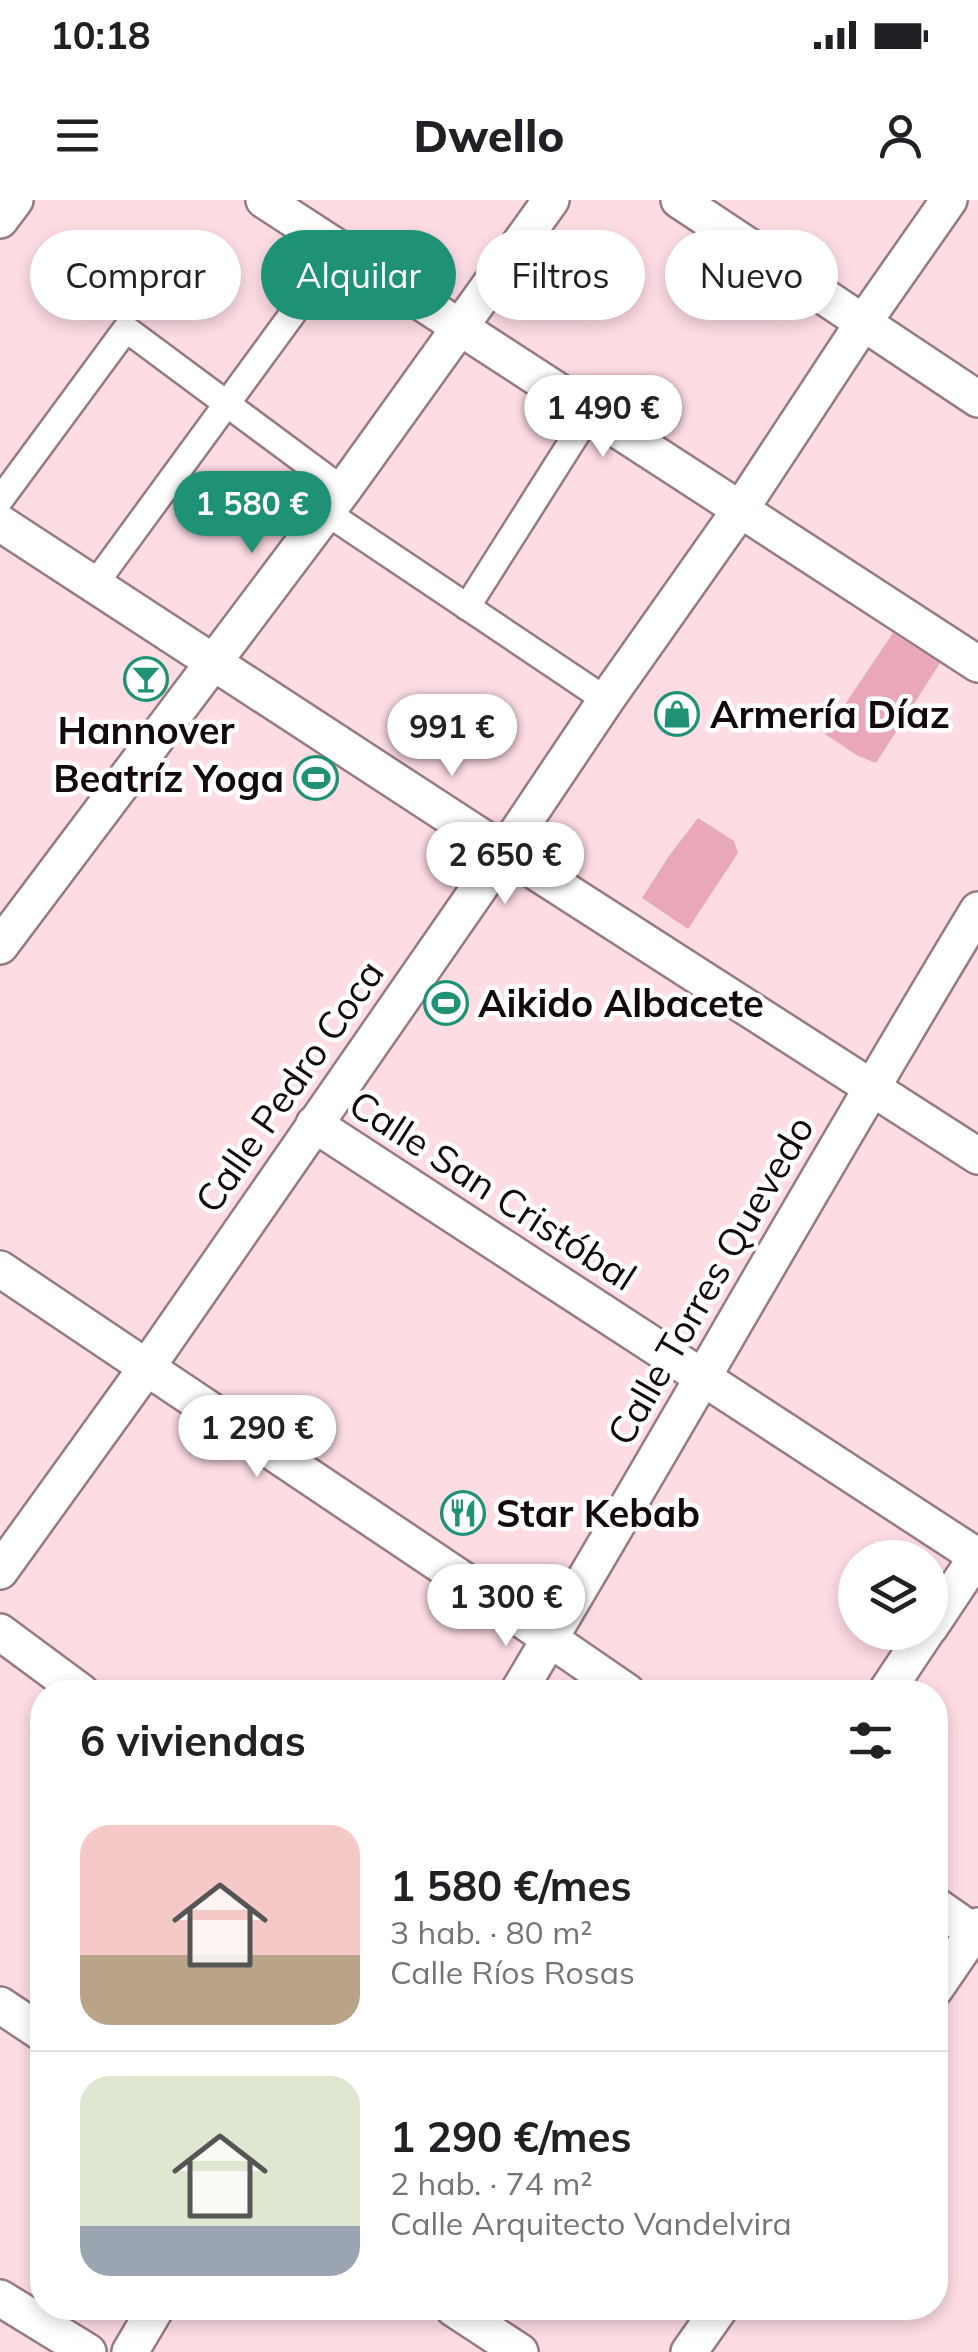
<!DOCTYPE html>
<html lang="es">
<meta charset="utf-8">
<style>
:root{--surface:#fff;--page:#f6f6f6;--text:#202124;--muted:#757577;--line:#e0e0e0;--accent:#1f9275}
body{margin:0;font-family:Mulish,sans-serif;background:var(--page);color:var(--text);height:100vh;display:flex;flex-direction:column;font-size:38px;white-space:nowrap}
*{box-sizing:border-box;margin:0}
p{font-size:32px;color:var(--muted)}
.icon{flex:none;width:55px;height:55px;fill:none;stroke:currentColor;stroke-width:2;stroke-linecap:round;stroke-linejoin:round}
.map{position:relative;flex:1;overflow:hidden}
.details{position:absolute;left:30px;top:1480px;width:918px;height:640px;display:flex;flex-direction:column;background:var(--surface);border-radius:40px;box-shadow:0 5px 15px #0003}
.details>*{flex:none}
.guide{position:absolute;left:30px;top:30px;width:920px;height:90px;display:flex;gap:20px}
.fabs{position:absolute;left:838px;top:1340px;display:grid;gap:20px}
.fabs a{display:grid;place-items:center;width:110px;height:110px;border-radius:50%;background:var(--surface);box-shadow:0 5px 15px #0003;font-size:50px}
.price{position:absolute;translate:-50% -85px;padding:0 22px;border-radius:35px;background:#fff;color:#222;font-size:32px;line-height:65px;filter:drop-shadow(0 2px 5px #0008)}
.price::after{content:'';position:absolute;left:50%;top:60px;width:30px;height:22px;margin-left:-15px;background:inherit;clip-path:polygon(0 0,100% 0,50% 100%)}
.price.on{background:var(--accent);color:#fff}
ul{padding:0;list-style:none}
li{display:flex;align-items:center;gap:30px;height:250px;padding:0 50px}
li+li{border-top:2px solid var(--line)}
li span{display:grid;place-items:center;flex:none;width:280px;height:200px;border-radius:30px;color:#555}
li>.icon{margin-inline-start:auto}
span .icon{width:120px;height:120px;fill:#fffc;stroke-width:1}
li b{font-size:42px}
h2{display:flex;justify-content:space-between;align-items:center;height:120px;padding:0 50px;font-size:42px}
.pill{padding:0 35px;border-radius:45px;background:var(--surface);box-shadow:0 5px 15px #0003;font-size:35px;line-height:90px}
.pill.on{background:var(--accent);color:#fff}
.status{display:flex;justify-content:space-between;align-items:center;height:70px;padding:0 50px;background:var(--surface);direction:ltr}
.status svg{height:28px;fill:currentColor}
header{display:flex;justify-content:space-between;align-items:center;height:130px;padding:0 50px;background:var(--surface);font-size:45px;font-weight:800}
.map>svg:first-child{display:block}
</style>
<div class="status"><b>10:18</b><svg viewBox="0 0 49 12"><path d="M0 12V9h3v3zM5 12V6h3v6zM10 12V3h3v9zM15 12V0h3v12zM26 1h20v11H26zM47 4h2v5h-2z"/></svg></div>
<header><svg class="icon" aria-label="menu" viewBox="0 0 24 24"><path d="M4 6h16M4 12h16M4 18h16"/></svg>Dwello<svg class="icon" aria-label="person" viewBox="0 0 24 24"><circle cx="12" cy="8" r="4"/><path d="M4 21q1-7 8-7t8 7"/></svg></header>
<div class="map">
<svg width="978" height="2152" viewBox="0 0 978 2152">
<rect width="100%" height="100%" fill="#fddce4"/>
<g fill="#e8a8b9">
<polygon points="893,433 940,463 876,563 858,556 825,534"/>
<polygon points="698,618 734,641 738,653 688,729 642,698 669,656"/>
</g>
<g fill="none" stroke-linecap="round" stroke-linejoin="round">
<g stroke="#967a81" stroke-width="30">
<g id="pedestrian">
<polyline points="0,300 126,129 343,290"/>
<polyline points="326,312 606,500"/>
<polyline points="95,384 340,49"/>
<polyline points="467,407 590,213"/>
</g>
</g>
<g stroke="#967a81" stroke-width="40">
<g id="minor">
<polyline points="264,0 978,464"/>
<polyline points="679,0 978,199"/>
<polyline points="0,20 15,0"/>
<polyline points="0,323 469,629 978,956"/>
<polyline points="0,746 343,290 551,0"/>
<polyline points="314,924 978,1357"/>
<polyline points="0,1069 505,1408 627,1492"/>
<polyline points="0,1371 147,1167 504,652 606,500 740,310 863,123 949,0"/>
<polyline points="930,1427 978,1355"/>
<polyline points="0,1432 81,1492"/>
<path d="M518 1492C673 1233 821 969 978 710"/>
<polyline points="886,1492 926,1432"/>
<polyline points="935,1705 978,1735"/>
<polyline points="935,1789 978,1726"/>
<polyline points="0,1805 42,1833"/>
<polyline points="0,2098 88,2152"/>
<polyline points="453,2108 520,2152"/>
<polyline points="130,2152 156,2108"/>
<polyline points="689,2152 720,2108"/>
</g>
</g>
<use href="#pedestrian" stroke="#fff" stroke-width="25"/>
<use href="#minor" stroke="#fff" stroke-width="35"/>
</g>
<defs>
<g id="bar-ring" transform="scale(2.25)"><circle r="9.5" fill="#fff" stroke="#1f9275" stroke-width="1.5"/><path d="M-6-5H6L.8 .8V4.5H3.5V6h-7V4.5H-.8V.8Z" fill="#1f9275"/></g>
<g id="shop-ring" transform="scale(2.25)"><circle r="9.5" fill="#fff" stroke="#1f9275" stroke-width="1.5"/><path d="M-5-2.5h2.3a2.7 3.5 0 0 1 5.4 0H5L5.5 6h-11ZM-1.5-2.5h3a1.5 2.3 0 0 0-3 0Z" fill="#1f9275"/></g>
<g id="stadium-ring" transform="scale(2.25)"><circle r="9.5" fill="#fff" stroke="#1f9275" stroke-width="1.5"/><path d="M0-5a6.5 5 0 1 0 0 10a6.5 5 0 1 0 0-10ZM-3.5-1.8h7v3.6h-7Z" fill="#1f9275"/></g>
<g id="restaurant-ring" transform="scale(2.25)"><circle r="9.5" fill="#fff" stroke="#1f9275" stroke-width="1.5"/><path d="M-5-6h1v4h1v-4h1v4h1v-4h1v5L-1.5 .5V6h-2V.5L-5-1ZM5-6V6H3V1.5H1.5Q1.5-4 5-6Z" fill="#1f9275"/></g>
</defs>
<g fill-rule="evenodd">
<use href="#bar-ring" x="146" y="479"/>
<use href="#shop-ring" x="677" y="514"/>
<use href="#stadium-ring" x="316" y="578"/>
<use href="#stadium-ring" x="446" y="803"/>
<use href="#restaurant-ring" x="463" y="1313"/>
</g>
<g text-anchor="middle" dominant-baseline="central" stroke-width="9" stroke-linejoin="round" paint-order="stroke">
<g font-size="38" font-weight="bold" fill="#13090c" stroke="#fff" text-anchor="start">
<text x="710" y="514">Armería Díaz</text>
<text x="146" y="530" text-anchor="middle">Hannover</text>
<text x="284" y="578" text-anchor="end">Beatríz Yoga</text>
<text x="478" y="803">Aikido Albacete</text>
<text x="496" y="1313">Star Kebab</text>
</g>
<g font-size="38" fill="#13090c" stroke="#fff">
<text transform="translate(289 886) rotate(-55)">Calle Pedro Coca</text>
<text transform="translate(493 990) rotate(33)">Calle San Cristóbal</text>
<text transform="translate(710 1080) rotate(-60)">Calle Torres Quevedo</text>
</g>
</g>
</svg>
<div class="fabs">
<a><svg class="icon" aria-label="layers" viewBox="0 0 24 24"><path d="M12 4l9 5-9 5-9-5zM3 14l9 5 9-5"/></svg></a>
</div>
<b class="price" style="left:603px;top:260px">1 490 €</b>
<b class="price on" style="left:252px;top:356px">1 580 €</b>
<b class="price" style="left:452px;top:579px">991 €</b>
<b class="price" style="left:505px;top:707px">2 650 €</b>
<b class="price" style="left:257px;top:1280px">1 290 €</b>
<b class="price" style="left:506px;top:1449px">1 300 €</b>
<div class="guide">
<a class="pill">Comprar</a>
<a class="pill on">Alquilar</a>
<a class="pill">Filtros</a>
<a class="pill">Nuevo</a>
</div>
<section class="details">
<h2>6 viviendas<svg class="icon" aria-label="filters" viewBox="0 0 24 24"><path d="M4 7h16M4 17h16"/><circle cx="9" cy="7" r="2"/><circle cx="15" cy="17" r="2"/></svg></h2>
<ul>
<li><span style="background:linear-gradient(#f6c9c9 65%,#b9a48a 0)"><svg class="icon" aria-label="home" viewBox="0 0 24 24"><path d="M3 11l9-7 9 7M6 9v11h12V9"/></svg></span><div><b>1 580 €/mes</b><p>3 hab. · 80 m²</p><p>Calle Ríos Rosas</p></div></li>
<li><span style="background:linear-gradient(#dfe7d0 75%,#9aa5b1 0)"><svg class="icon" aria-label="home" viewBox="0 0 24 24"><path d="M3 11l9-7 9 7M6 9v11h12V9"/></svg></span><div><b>1 290 €/mes</b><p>2 hab. · 74 m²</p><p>Calle Arquitecto Vandelvira</p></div></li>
</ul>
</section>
</div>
